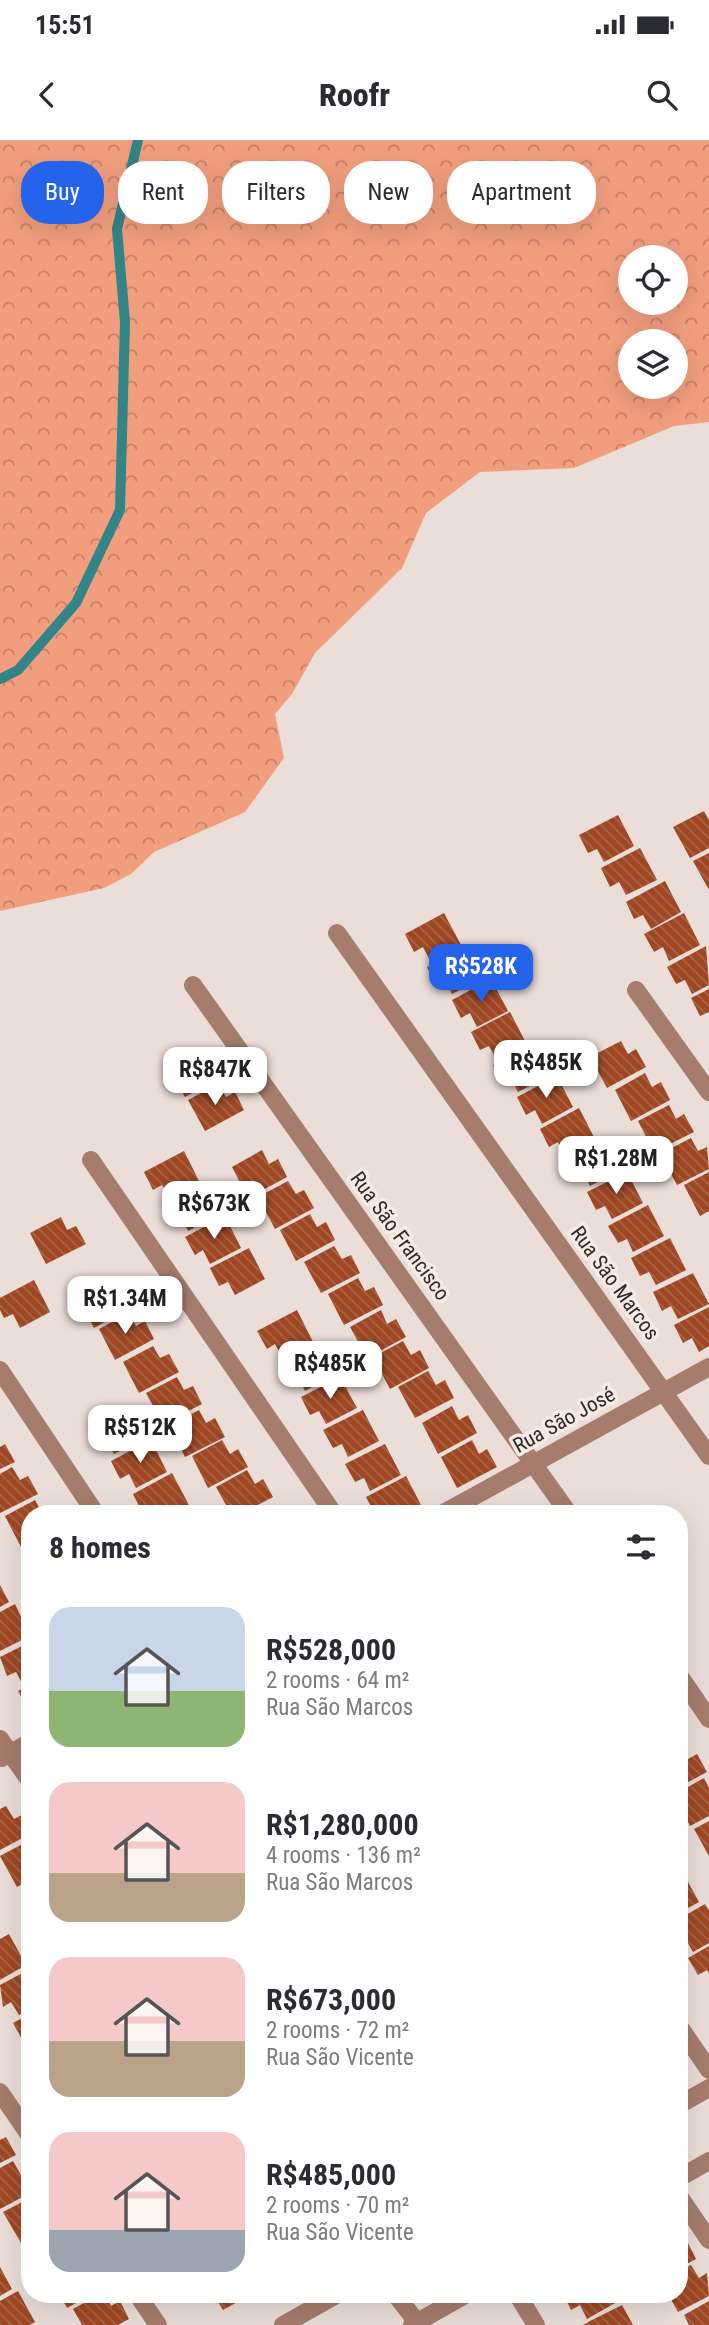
<!DOCTYPE html>
<meta charset="utf-8">
<style>
:root{--surface:#fff;--page:#f7f7f7;--text:#2b2b33;--muted:#7c7c81;--accent:#2563eb}
body{margin:0;font-family:"Roboto Condensed",sans-serif;background:var(--page);color:var(--text);height:100vh;display:flex;flex-direction:column;font-size:26px;white-space:nowrap}
*{box-sizing:border-box;margin:0}
p{font-size:23px;color:var(--muted)}
.icon{flex:none;width:38px;height:38px;fill:none;stroke:currentColor;stroke-width:2;stroke-linecap:round;stroke-linejoin:round}
.map{position:relative;flex:1;overflow:hidden}
.drawer{position:absolute;left:21px;top:1365px;width:667px;height:798px;display:flex;flex-direction:column;background:var(--surface);border-radius:28px;box-shadow:0 7px 28px #0002}
.drawer>*{flex:none}
.guide{position:absolute;left:21px;top:21px;width:668px;height:63px;display:flex;gap:14px}
.buttons{position:absolute;left:618px;top:105px;display:grid;gap:14px}
.buttons a{display:grid;place-items:center;width:70px;height:70px;border-radius:50%;background:var(--surface);box-shadow:0 7px 28px #0002;font-size:35px}
.price{position:absolute;translate:-50% -60px;padding:0 16px;border-radius:14px;background:#fff;color:#222;font-size:23px;line-height:46px;filter:drop-shadow(0 2px 4px #0008)}
.price::after{content:'';position:absolute;left:50%;top:42px;width:21px;height:16px;margin-left:-10px;background:inherit;clip-path:polygon(0 0,100% 0,50% 100%)}
.price.selected{background:var(--accent);color:#fff}
ul{padding:0;list-style:none}
li{display:flex;align-items:center;gap:21px;height:175px;padding:0 28px}
li span{display:grid;place-items:center;flex:none;width:196px;height:140px;border-radius:21px;color:#555}
li>.icon{margin-inline-start:auto}
span .icon{width:84px;height:84px;fill:#fffc;stroke-width:1}
li b{font-size:30px}
h2{display:flex;justify-content:space-between;align-items:center;height:84px;padding:0 28px;font-size:30px}
.pill{padding:0 24px;border-radius:28px;background:var(--surface);box-shadow:0 7px 28px #0002;font-size:24px;line-height:63px}
.pill.selected{background:var(--accent);color:#fff}
.status{display:flex;justify-content:space-between;align-items:center;height:49px;padding:0 35px;background:var(--surface);direction:ltr}
.status svg{height:19px;fill:currentColor}
header{display:flex;justify-content:space-between;align-items:center;height:91px;padding:0 28px;background:var(--surface);font-size:32px;font-weight:800}
.map>svg:first-child{display:block}
</style>
<div class="status"><b>15:51</b><svg viewBox="0 0 49 12"><path d="M0 12V9h3v3zM5 12V6h3v6zM10 12V3h3v9zM15 12V0h3v12zM26 1h20v11H26zM47 4h2v5h-2z"/></svg></div>
<header><svg class="icon" aria-label="back" viewBox="0 0 24 24"><path d="M15 5l-7 7 7 7"/></svg>Roofr<svg class="icon" aria-label="search" viewBox="0 0 24 24"><circle cx="10" cy="10" r="6"/><path d="M15 15l6 6"/></svg></header>
<div class="map">
<svg width="709" height="2185" viewBox="0 0 709 2185">
<defs>
<pattern id="forest-crowns" width="20" height="18" patternUnits="userSpaceOnUse" patternTransform="scale(1.75)"><rect width="20" height="18" fill="#f19e7e"/><path d="M2 6a3 3 0 1 1 6 0M12 15a3 3 0 1 1 6 0" fill="none" stroke="#c48167"/></pattern>
<pattern id="building-back-hatch" width="6" height="6" patternUnits="userSpaceOnUse" patternTransform="scale(1.75)"><rect width="6" height="6" fill="#9f4722"/><path d="M-1 5l2 2M0 0l6 6M5-1l2 2" fill="none" stroke="#a86549"/></pattern>
</defs>
<rect width="100%" height="100%" fill="#ebddd8"/>
<path fill="url(#forest-crowns)" fill-rule="evenodd" d="M0 0H709V282L674 286 574 328 480 332 426 373 402 428 315 513 292 554 275 574 284 618 245 672 154 712 131 734 104 748 0 771ZM630 117H676V163H630ZM630 201H676V247H630Z"/>
<g fill="none" stroke-linecap="round" stroke-linejoin="round">
<polyline stroke="#338486" stroke-width="10" points="0,539 18,530 76,463 120,370 125,182 117,89 138,0"/>
</g>
<g fill="url(#building-back-hatch)">
<polygon points="704,671 709,680 709,708 690,718 673,687"/>
<polygon points="618,675 634,706 604,722 597,709 588,713 579,695"/>
<polygon points="640,708 657,740 626,755 619,742 610,747 601,728"/>
<polygon points="709,713 709,750 693,721"/>
<polygon points="665,741 681,772 651,789 643,775 634,779 626,762"/>
<polygon points="444,773 461,805 430,821 423,807 414,812 405,794"/>
<polygon points="684,773 700,805 669,821 663,807 654,812 644,794"/>
<polygon points="706,806 709,845 692,854 685,840 676,844 667,827"/>
<polygon points="466,807 483,838 452,854 445,840 436,845 427,827"/>
<polygon points="491,839 508,871 477,887 470,873 461,878 452,860"/>
<polygon points="709,849 709,872 700,876 691,858"/>
<polygon points="510,872 526,903 496,919 489,906 480,910 471,892"/>
<polygon points="621,901 628,914 636,909 646,927 607,948 590,917"/>
<polygon points="533,904 549,936 518,952 511,938 502,943 493,925"/>
<polygon points="199,910 206,923 215,919 224,936 185,957 168,926"/>
<polygon points="645,933 652,947 661,942 670,960 631,981 615,950"/>
<polygon points="557,936 573,967 542,984 535,970 526,975 517,957"/>
<polygon points="218,944 226,957 235,952 244,970 205,991 188,960"/>
<polygon points="669,965 676,979 684,974 694,992 654,1012 638,981"/>
<polygon points="579,968 595,999 565,1016 558,1002 549,1007 540,989"/>
<polygon points="604,998 621,1030 590,1046 583,1032 574,1037 565,1019"/>
<polygon points="691,998 698,1011 707,1007 709,1029 677,1045 660,1014"/>
<polygon points="262,1010 269,1024 278,1019 287,1037 248,1058 232,1027"/>
<polygon points="184,1011 200,1043 170,1058 162,1045 153,1050 144,1032"/>
<polygon points="627,1032 643,1063 612,1079 605,1066 596,1070 587,1052"/>
<polygon points="709,1032 709,1071 700,1076 684,1045"/>
<polygon points="288,1041 296,1054 304,1050 314,1068 275,1089 258,1057"/>
<polygon points="202,1043 219,1075 188,1091 182,1078 173,1082 163,1064"/>
<polygon points="648,1065 664,1096 633,1112 627,1099 618,1103 608,1086"/>
<polygon points="310,1074 317,1087 326,1082 335,1100 296,1121 280,1090"/>
<polygon points="225,1076 241,1108 210,1124 203,1110 195,1115 185,1097"/>
<polygon points="61,1077 67,1090 76,1086 86,1104 46,1124 30,1093"/>
<polygon points="670,1098 686,1130 656,1145 649,1132 640,1136 631,1118"/>
<polygon points="334,1106 342,1119 351,1115 360,1133 321,1153 304,1122"/>
<polygon points="249,1108 265,1139 235,1155 228,1142 219,1146 210,1128"/>
<polygon points="693,1133 709,1164 678,1179 671,1166 662,1171 653,1152"/>
<polygon points="358,1138 365,1151 374,1147 383,1165 344,1185 328,1154"/>
<polygon points="34,1140 50,1172 20,1188 13,1174 4,1178 0,1170 0,1158"/>
<polygon points="107,1140 114,1154 123,1149 132,1167 94,1188 77,1156"/>
<polygon points="709,1167 709,1206 699,1212 692,1198 683,1203 674,1185"/>
<polygon points="297,1170 313,1202 282,1217 275,1204 267,1209 257,1191"/>
<polygon points="381,1170 387,1184 396,1179 406,1197 367,1218 350,1187"/>
<polygon points="129,1173 136,1186 145,1181 154,1199 115,1220 99,1189"/>
<polygon points="403,1201 411,1215 420,1210 429,1228 390,1249 373,1217"/>
<polygon points="319,1203 335,1234 305,1251 298,1237 289,1241 280,1224"/>
<polygon points="153,1206 160,1218 169,1214 179,1232 139,1253 123,1222"/>
<polygon points="428,1231 436,1245 445,1240 454,1258 415,1278 398,1247"/>
<polygon points="177,1237 184,1250 193,1246 202,1264 163,1284 146,1253"/>
<polygon points="340,1237 357,1268 326,1284 319,1271 310,1275 301,1257"/>
<polygon points="128,1266 145,1298 114,1314 107,1301 98,1305 89,1287"/>
<polygon points="452,1266 459,1280 468,1275 477,1293 438,1314 422,1283"/>
<polygon points="199,1270 206,1283 215,1278 225,1297 185,1317 169,1286"/>
<polygon points="363,1270 379,1301 348,1317 342,1304 333,1308 323,1290"/>
<polygon points="151,1300 167,1332 136,1348 129,1334 120,1339 111,1321"/>
<polygon points="222,1300 230,1314 238,1309 248,1327 208,1348 192,1316"/>
<polygon points="472,1300 479,1314 487,1309 497,1327 457,1348 441,1317"/>
<polygon points="5,1304 15,1322 0,1329 0,1307"/>
<polygon points="385,1304 401,1335 370,1351 364,1338 355,1342 345,1324"/>
<polygon points="12,1327 20,1340 28,1336 38,1354 0,1373 0,1334"/>
<polygon points="247,1330 255,1344 263,1339 273,1357 241,1374 231,1374 216,1347"/>
<polygon points="172,1333 189,1365 171,1374 154,1374 151,1367 142,1372 133,1354"/>
<polygon points="406,1336 422,1367 410,1374 386,1374 384,1370 375,1374 366,1357"/>
<polygon points="35,1360 42,1373 51,1368 54,1374 30,1374 30,1402 21,1407 5,1376"/>
<polygon points="0,1445 9,1462 0,1467"/>
<polygon points="15,1464 30,1496 0,1511 0,1472"/>
<polygon points="30,1502 30,1542 23,1545 16,1532 7,1536 0,1517"/>
<polygon points="30,1545 30,1568 28,1569 18,1551"/>
<polygon points="681,1605 688,1619 697,1614 707,1632 679,1647"/>
<polygon points="704,1638 709,1648 709,1676 690,1686 679,1664 679,1652"/>
<polygon points="6,1666 14,1679 22,1675 30,1694 0,1710 0,1669"/>
<polygon points="709,1681 709,1716 694,1689"/>
<polygon points="30,1700 30,1740 17,1747 0,1716"/>
<polygon points="682,1731 699,1762 679,1773 679,1733"/>
<polygon points="30,1744 30,1764 21,1748"/>
<polygon points="705,1764 709,1770 709,1803 693,1812 685,1798 679,1802 679,1779"/>
<polygon points="9,1794 26,1825 0,1840 0,1799"/>
<polygon points="709,1806 709,1834 707,1830 698,1835 688,1818"/>
<polygon points="30,1829 30,1869 19,1875 11,1862 3,1867 0,1845"/>
<polygon points="30,1874 30,1897 23,1901 13,1883"/>
<polygon points="6,1997 16,2015 0,2023 0,2000"/>
<polygon points="13,2021 21,2035 30,2029 30,2053 0,2069 0,2028"/>
<polygon points="30,2058 30,2098 21,2103 3,2072"/>
<polygon points="687,2101 696,2119 679,2128 679,2105"/>
<polygon points="691,2125 699,2138 707,2133 709,2156 678,2172 668,2154 679,2154 679,2131"/>
<polygon points="0,2127 12,2149 0,2156"/>
<polygon points="18,2151 35,2182 30,2185 0,2185 0,2161"/>
<polygon points="59,2154 93,2154 67,2168"/>
<polygon points="100,2154 105,2154 111,2166 120,2161 129,2179 118,2185 82,2185 73,2169"/>
<polygon points="202,2154 252,2154 223,2170 215,2157 207,2162"/>
<polygon points="563,2154 613,2154 617,2162 587,2179 580,2165 571,2170"/>
<polygon points="709,2161 709,2185 689,2185 684,2175"/>
<polygon points="622,2165 633,2185 583,2185 592,2180"/>
</g>
<g fill="none" stroke-linecap="round" stroke-linejoin="round">
<g stroke="#a67c6c" stroke-width="18">
<polyline points="337,793 709,1316"/>
<polyline points="193,845 569,1374"/>
<polyline points="636,850 709,952"/>
<polyline points="91,1020 334,1374"/>
<polyline points="0,1230 96,1374"/>
<polyline points="442,1374 709,1227"/>
<polyline points="679,1535 709,1579"/>
<polyline points="0,1599 30,1641"/>
<polyline points="2,1618 30,1602"/>
<polyline points="679,1886 709,1930"/>
<polyline points="0,1952 30,1996"/>
<polyline points="679,1965 709,1948"/>
<polyline points="679,2038 709,2021"/>
<polyline points="679,2056 709,2100"/>
<polyline points="137,2154 158,2185"/>
<polyline points="395,2154 417,2182"/>
<polyline points="517,2154 536,2185"/>
<polyline points="283,2185 338,2154"/>
<polyline points="412,2185 467,2154"/>
</g>
</g>
<g text-anchor="middle" dominant-baseline="central" stroke-width="7" stroke-linejoin="round" paint-order="stroke">
<g font-size="21" fill="#302a28" stroke="#f8eae5">
<text transform="translate(400 1096) rotate(54)">Rua São Francisco</text>
<text transform="translate(615 1143) rotate(54)">Rua São Marcos</text>
<text transform="translate(564 1280) rotate(-29)">Rua São José</text>
</g>
</g>
</svg>
<div class="buttons">
<a><svg class="icon" aria-label="locate" viewBox="0 0 24 24"><circle cx="12" cy="12" r="6"/><path d="M12 2v4M12 18v4M2 12h4M18 12h4"/></svg></a>
<a><svg class="icon" aria-label="layers" viewBox="0 0 24 24"><path d="M12 4l9 5-9 5-9-5zM3 14l9 5 9-5"/></svg></a>
</div>
<b class="price selected" style="left:481px;top:864px">R$528K</b>
<b class="price" style="left:546px;top:960px">R$485K</b>
<b class="price" style="left:215px;top:967px">R$847K</b>
<b class="price" style="left:616px;top:1056px">R$1.28M</b>
<b class="price" style="left:214px;top:1101px">R$673K</b>
<b class="price" style="left:125px;top:1196px">R$1.34M</b>
<b class="price" style="left:330px;top:1261px">R$485K</b>
<b class="price" style="left:140px;top:1325px">R$512K</b>
<div class="guide">
<a class="pill selected">Buy</a>
<a class="pill">Rent</a>
<a class="pill">Filters</a>
<a class="pill">New</a>
<a class="pill">Apartment</a>
</div>
<section class="drawer">
<h2>8 homes<svg class="icon" aria-label="filters" viewBox="0 0 24 24"><path d="M4 7h16M4 17h16"/><circle cx="9" cy="7" r="2"/><circle cx="15" cy="17" r="2"/></svg></h2>
<ul>
<li><span style="background:linear-gradient(#c9d6e8 60%,#8fb573 0)"><svg class="icon" aria-label="home" viewBox="0 0 24 24"><path d="M3 11l9-7 9 7M6 9v11h12V9"/></svg></span><div><b>R$528,000</b><p>2 rooms · 64 m²</p><p>Rua São Marcos</p></div></li>
<li><span style="background:linear-gradient(#f6c9c9 65%,#b9a48a 0)"><svg class="icon" aria-label="home" viewBox="0 0 24 24"><path d="M3 11l9-7 9 7M6 9v11h12V9"/></svg></span><div><b>R$1,280,000</b><p>4 rooms · 136 m²</p><p>Rua São Marcos</p></div></li>
<li><span style="background:linear-gradient(#f6c9c9 60%,#b9a48a 0)"><svg class="icon" aria-label="home" viewBox="0 0 24 24"><path d="M3 11l9-7 9 7M6 9v11h12V9"/></svg></span><div><b>R$673,000</b><p>2 rooms · 72 m²</p><p>Rua São Vicente</p></div></li>
<li><span style="background:linear-gradient(#f6c9c9 70%,#9aa5b1 0)"><svg class="icon" aria-label="home" viewBox="0 0 24 24"><path d="M3 11l9-7 9 7M6 9v11h12V9"/></svg></span><div><b>R$485,000</b><p>2 rooms · 70 m²</p><p>Rua São Vicente</p></div></li>
</ul>
</section>
</div>
